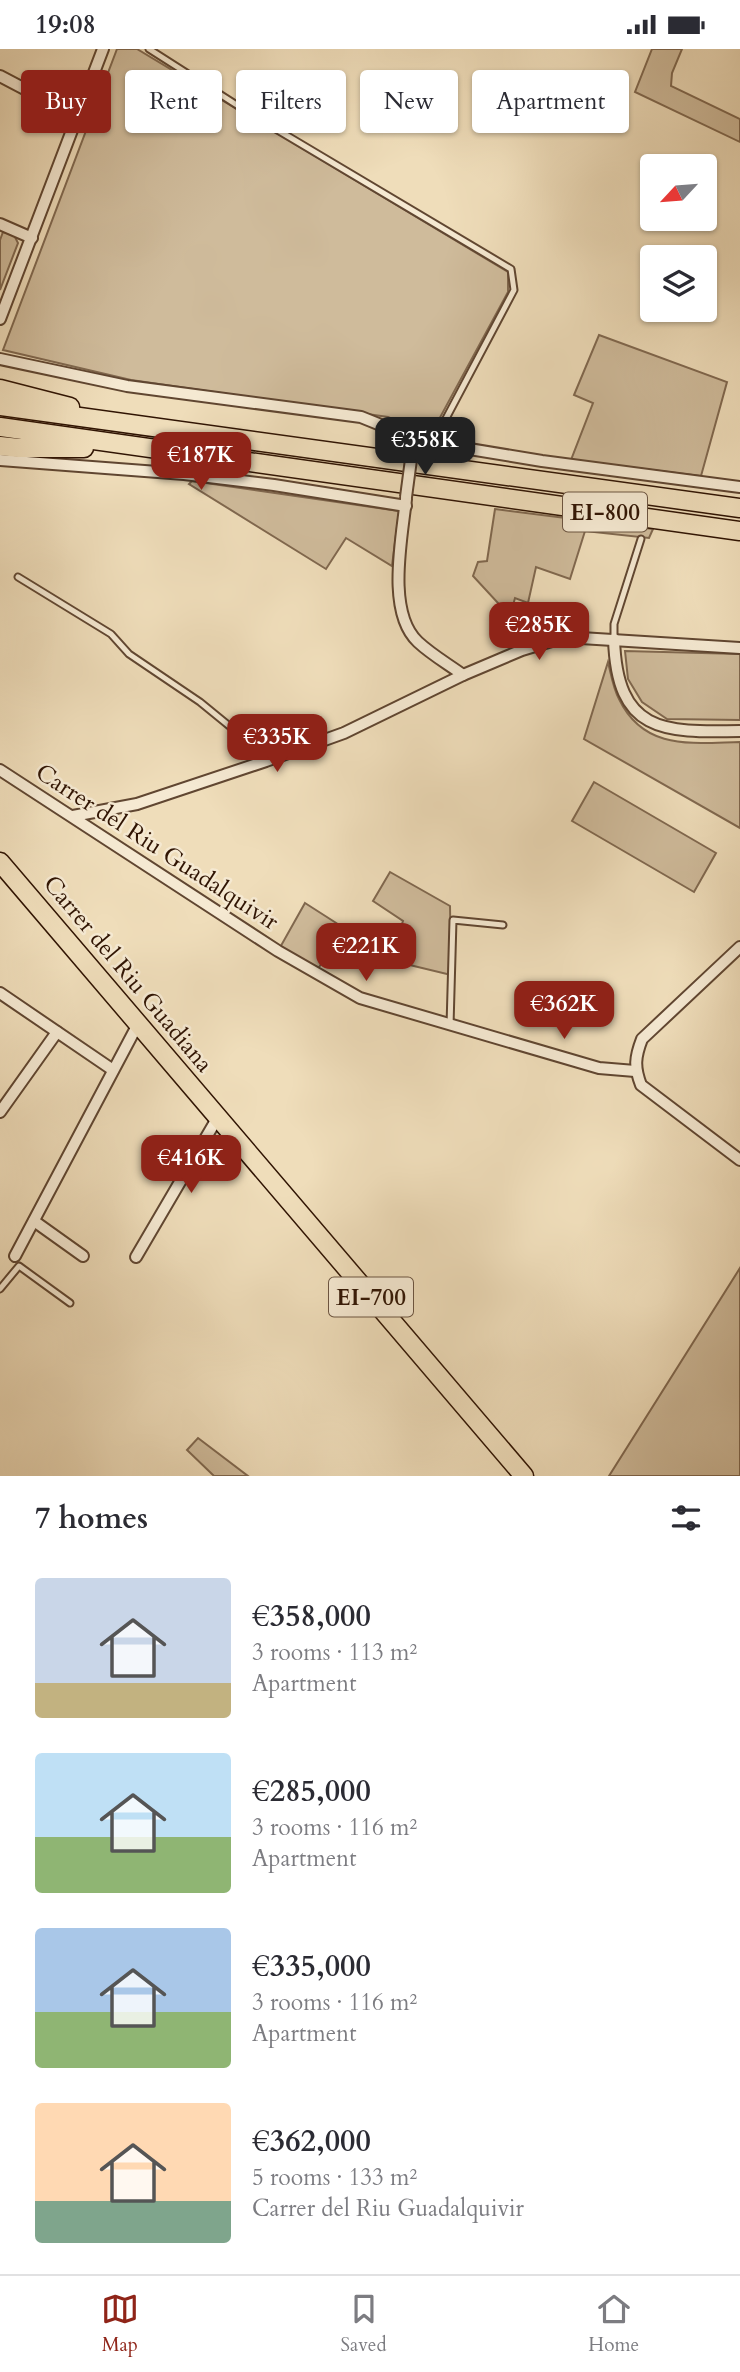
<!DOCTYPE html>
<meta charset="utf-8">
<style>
:root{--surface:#fff;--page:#f7f7f7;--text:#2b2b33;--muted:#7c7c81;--line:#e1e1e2;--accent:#8f2418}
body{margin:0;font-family:Cardo,serif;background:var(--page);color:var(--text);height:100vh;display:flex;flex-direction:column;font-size:26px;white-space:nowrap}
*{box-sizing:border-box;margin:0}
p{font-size:23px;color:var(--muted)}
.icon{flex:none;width:38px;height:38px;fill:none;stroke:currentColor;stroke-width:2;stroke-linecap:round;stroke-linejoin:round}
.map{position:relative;height:1427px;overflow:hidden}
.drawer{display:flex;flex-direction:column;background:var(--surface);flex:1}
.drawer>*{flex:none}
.guide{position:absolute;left:21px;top:21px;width:698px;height:63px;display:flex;gap:14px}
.needle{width:46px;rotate:244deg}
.tools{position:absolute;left:640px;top:105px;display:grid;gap:14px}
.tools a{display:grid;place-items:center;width:77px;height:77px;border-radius:7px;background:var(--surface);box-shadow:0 2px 5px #0004;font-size:35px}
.price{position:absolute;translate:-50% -60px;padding:0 16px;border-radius:14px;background:var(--accent);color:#fff;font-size:23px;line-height:46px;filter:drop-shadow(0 2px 4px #0008)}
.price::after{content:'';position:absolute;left:50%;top:42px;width:21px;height:16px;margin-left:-10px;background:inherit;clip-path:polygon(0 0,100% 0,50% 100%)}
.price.selected{background:#222;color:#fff}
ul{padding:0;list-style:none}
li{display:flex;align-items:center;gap:21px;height:175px;padding:0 35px}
li span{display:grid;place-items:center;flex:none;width:196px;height:140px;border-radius:7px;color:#555}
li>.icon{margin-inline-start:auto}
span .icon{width:84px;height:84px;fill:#fffc;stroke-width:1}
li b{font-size:30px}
h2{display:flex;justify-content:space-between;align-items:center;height:84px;padding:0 35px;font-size:30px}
.pill{padding:0 24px;border-radius:7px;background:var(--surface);box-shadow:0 2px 5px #0004;font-size:24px;line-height:63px}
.pill.selected{background:var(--accent);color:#fff}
.status{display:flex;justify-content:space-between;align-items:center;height:49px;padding:0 35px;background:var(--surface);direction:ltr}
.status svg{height:19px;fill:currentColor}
.tabs{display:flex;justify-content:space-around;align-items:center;height:98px;border-top:2px solid var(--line);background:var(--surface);font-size:19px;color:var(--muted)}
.tabs a{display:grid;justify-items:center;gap:4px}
.tabs .selected{color:var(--accent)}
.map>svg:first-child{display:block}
</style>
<div class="status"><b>19:08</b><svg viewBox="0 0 49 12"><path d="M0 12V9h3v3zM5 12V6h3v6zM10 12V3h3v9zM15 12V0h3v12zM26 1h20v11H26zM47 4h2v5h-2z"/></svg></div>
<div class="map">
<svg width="740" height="1427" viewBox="0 0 740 1427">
<rect width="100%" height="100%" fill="#efddba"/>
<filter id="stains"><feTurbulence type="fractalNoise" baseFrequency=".00286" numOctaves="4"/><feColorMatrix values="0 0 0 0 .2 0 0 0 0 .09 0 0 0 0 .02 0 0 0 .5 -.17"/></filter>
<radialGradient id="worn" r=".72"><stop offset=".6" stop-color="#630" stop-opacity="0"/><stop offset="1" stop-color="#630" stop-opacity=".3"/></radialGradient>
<g fill="#cfbb9b" stroke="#80684f" stroke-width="2">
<polygon points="117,0 137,0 508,223 508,243 430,387 388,368 131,331 3,301"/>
<polygon points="652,0 682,0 672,24 671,37 740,70 740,93 635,43"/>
<polygon points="3,183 14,186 18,194 0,241 0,191"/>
<polygon points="599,286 727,333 701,427 571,411 593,354 574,346"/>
<polygon points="192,432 399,462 392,517 346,489 326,520 189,435"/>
<polygon points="495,460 653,480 649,489 585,482 570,530 536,518 528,554 515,549 510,567 473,527 478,513 487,512"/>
<polygon points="625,602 740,605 740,671 667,670 642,653 628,630"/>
<path d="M608 613C611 625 613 639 619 650 644 702 692 694 740 693V779L584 690Z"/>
<polygon points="594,733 716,804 694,843 572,772"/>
<polygon points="390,823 450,857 451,926 389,911 403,872 373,852"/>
<polygon points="305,854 344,879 316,923 278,902"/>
<polygon points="740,1219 740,1427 609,1427"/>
<polygon points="198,1389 248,1427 214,1427 187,1401"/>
</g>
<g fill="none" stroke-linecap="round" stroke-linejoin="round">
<g stroke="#604631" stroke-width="9">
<g id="service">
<polyline points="149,0 254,67 511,220 514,241 433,394"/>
<polyline points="18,528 111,585 129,605 200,653 271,711"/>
<polyline points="614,590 614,575 641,490"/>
<polyline points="450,977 453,871 503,876"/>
<polyline points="0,1240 19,1217 70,1254"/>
</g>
</g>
<g stroke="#604631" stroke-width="14">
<g id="minor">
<polyline points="0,27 78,68"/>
<polyline points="0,175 32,189"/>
<polyline points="0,270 103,0"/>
<polyline points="0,310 127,337 361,368 413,389 433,394 542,412 740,438"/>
<polyline points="0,411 184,425 274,436 406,457"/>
<path d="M406 450C402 489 386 563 418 593 432 606 448 615 463 626"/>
<path d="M614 590C617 683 662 684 740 682"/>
<polyline points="0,721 278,902 360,949 599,1019 635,1022"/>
<polyline points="73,767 137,755 266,712 344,684 463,626 522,601 565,588 740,599"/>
<path d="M740 898 642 990C635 1008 634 1018 641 1036L740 1111"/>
<polyline points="0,944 113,1021"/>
<polyline points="0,1063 57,983"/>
<polyline points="34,1172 83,1207"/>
<polyline points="15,1207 138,975"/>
<polyline points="136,1208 218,1068"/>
</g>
</g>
<g stroke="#301403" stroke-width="21">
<polyline id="primary" points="0,813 524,1427"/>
</g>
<g stroke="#301403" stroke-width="21">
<g id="trunk">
<polyline points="0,340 70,358"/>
<polyline points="0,357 740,459"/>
<polyline points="0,378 740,482"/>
<polyline points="0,397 19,399 84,399"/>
</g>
</g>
<use href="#service" stroke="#f5e9d2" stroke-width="5"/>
<use href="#minor" stroke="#f5e9d2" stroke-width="10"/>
<use href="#primary" stroke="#efddba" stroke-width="18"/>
<use href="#trunk" stroke="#efddba" stroke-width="18"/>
<g stroke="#604631" stroke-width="14" stroke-linecap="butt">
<polyline id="minor-bridge" points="406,448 412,403"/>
</g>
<use href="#minor-bridge" stroke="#f5e9d2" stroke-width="10"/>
</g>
<g text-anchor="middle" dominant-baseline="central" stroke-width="5" stroke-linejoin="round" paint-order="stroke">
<g fill="#f5e9d2" stroke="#6b5441" stroke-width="2">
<rect x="563" y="443.5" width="84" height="39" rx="5"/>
<rect x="329" y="1228.5" width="84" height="39" rx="5"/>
</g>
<g font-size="23" font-weight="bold" fill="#301403">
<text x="605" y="463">EI-800</text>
<text x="371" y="1248">EI-700</text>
</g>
<g font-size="24" fill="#301403" stroke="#f5e9d2">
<text transform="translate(157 798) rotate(33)">Carrer del Riu Guadalquivir</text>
<text transform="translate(128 925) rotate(50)">Carrer del Riu Guadiana</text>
</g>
</g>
<rect width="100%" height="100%" filter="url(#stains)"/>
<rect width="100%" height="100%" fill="url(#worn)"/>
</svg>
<div class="tools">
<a><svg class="needle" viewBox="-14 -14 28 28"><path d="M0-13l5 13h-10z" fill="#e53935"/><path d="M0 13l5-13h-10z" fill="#7c7c81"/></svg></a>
<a><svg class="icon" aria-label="layers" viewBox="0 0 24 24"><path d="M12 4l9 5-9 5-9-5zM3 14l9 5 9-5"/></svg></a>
</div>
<b class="price selected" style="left:425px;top:428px">€358K</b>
<b class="price" style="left:201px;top:443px">€187K</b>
<b class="price" style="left:539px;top:613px">€285K</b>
<b class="price" style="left:277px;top:725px">€335K</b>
<b class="price" style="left:366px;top:934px">€221K</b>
<b class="price" style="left:564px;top:992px">€362K</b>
<b class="price" style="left:191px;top:1146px">€416K</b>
<div class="guide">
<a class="pill selected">Buy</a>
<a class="pill">Rent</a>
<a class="pill">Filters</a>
<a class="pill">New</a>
<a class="pill">Apartment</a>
</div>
</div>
<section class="drawer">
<h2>7 homes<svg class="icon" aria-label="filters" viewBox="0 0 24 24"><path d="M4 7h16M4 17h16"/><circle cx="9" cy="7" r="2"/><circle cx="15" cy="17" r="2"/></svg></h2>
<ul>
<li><span style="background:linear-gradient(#c9d6e8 75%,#c2b280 0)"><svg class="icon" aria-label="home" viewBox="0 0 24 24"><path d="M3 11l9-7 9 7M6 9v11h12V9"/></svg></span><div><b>€358,000</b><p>3 rooms · 113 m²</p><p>Apartment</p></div></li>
<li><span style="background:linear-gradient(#bfe0f5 60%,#8fb573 0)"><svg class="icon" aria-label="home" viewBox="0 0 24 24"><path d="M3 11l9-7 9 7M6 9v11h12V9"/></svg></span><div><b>€285,000</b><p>3 rooms · 116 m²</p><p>Apartment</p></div></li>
<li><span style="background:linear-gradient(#a9c7e8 60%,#8fb573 0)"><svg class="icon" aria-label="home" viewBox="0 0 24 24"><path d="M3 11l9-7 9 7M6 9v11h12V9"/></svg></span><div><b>€335,000</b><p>3 rooms · 116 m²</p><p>Apartment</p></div></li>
<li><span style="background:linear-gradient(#ffd9b3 70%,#7fa58c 0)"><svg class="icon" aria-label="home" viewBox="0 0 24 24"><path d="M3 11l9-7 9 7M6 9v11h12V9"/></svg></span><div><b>€362,000</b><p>5 rooms · 133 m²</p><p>Carrer del Riu Guadalquivir</p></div></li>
</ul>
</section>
<nav class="tabs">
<a class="selected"><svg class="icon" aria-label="map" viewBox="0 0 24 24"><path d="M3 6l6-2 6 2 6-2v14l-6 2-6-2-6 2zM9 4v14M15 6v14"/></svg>Map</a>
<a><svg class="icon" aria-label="saved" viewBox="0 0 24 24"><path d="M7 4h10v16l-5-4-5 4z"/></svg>Saved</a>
<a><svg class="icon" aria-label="home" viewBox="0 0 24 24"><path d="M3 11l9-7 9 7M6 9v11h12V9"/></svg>Home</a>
</nav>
